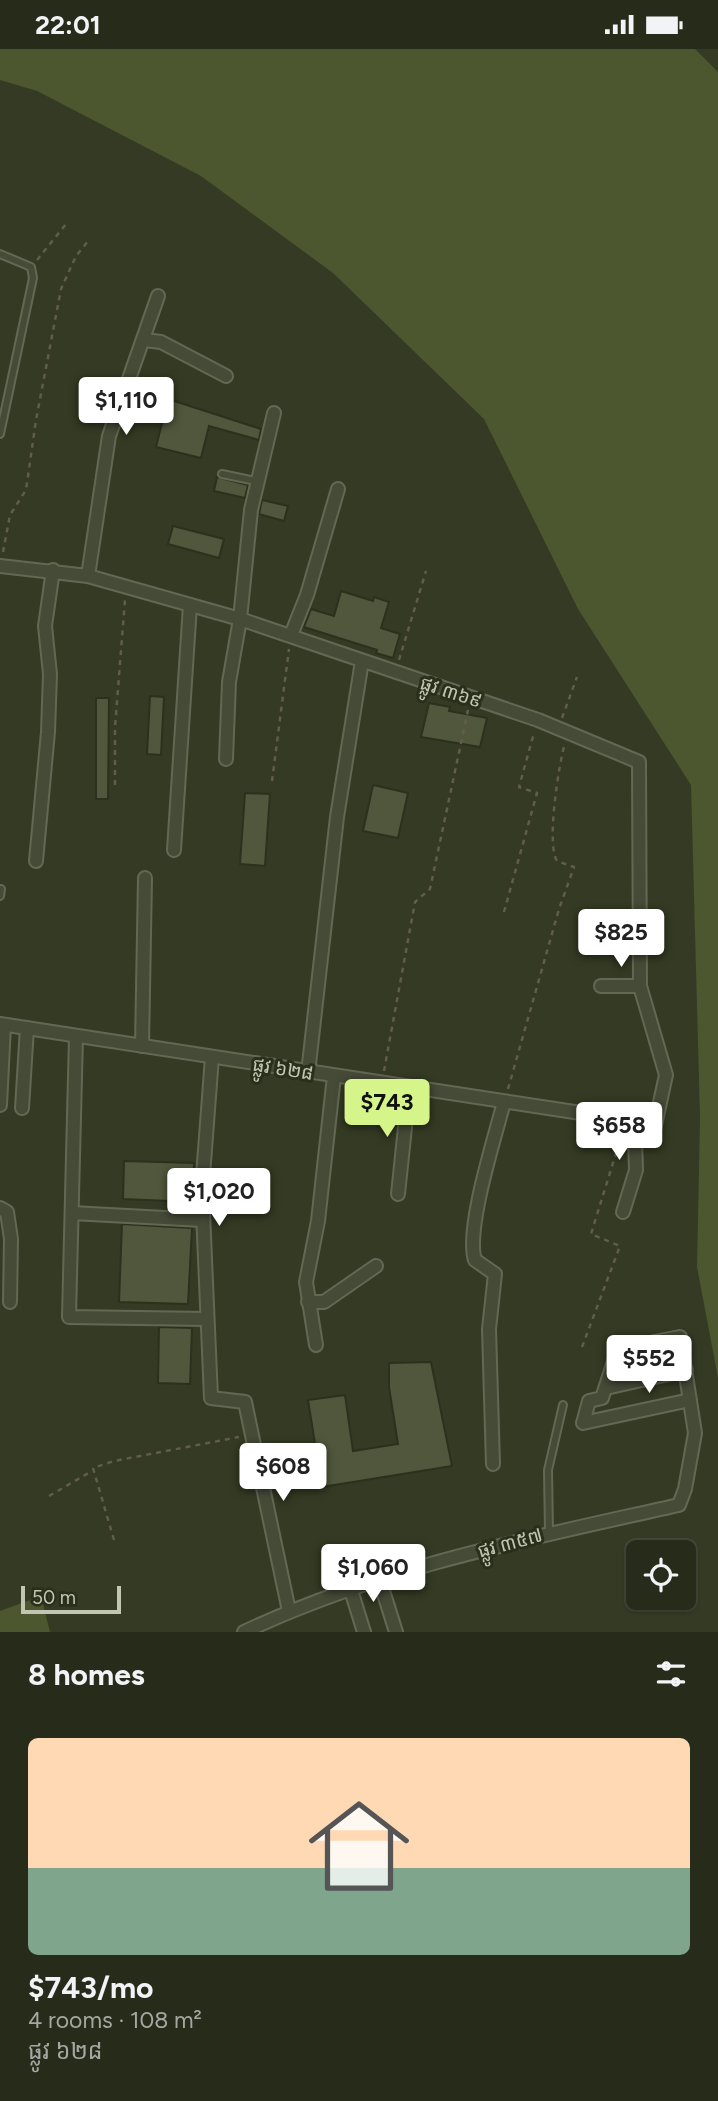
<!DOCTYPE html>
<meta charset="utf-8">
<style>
:root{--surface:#272c1a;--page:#333827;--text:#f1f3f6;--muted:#a4a7a2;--line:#434839;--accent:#d5f48a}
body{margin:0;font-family:Figtree,"Noto Sans Khmer",sans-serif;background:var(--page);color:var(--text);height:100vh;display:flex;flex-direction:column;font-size:26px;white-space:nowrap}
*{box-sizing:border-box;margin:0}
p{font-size:23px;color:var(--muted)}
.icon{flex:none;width:38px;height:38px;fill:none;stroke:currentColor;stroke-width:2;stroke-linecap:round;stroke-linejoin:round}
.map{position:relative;height:1583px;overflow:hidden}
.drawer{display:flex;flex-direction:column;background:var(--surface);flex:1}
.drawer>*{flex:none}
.tools{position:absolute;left:626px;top:1491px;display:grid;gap:14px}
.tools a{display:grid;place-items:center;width:70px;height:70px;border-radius:10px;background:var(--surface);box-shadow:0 2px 5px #0004,0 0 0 2px var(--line);font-size:35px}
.scale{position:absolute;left:21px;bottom:18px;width:100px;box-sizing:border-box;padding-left:7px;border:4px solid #c0c6b2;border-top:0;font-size:19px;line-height:24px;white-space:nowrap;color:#c0c6b2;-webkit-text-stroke:5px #2a2f1c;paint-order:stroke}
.price{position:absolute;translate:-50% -60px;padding:0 16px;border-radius:7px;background:#fff;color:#222;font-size:23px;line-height:46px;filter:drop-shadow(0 2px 4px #0008)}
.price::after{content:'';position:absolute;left:50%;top:42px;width:21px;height:16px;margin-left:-10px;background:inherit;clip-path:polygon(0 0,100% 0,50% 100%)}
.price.current{background:var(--accent);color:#111}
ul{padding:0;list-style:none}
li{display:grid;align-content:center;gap:14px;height:371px;padding:0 28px}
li+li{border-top:2px solid var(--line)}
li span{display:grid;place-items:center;height:217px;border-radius:10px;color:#555}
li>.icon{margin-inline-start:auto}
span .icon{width:126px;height:126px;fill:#fffc;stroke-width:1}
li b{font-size:30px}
h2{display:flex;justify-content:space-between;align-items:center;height:84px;padding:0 28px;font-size:30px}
.status{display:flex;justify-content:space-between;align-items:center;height:49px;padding:0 35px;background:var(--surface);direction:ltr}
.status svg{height:19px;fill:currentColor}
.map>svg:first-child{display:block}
</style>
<div class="status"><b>22:01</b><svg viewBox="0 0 49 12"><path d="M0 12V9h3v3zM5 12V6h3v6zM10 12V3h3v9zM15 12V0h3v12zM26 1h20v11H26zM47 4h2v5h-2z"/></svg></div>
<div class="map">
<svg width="718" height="1583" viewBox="0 0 718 1583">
<rect width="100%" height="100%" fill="#343a23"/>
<g fill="#4c562f">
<polygon points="0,0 695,0 718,23 718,1329 697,1218 700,1068 691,736 578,560 484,370 333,224 201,127 37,42 0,31"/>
<polygon points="41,1547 50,1583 0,1583 0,1562"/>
</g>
<g fill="#51573c" stroke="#2c311e" stroke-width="2">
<polygon points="168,350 261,380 259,391 209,377 201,409 156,398"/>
<polygon points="217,428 248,436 245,449 214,442"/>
<polygon points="262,451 288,457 284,472 259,465"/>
<polygon points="173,477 224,490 219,509 168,495"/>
<polygon points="341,542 373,552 374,548 389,553 381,579 400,585 393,609 376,604 377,601 304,578 311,560 334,567"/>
<polygon points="150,647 164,648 161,706 147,705"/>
<polygon points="96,649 109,649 108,750 96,750"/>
<polygon points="429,654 450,658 449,662 487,669 480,698 421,688"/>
<polygon points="373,736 408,744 398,789 363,782"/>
<polygon points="245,744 270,745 265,817 240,815"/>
<polygon points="124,1112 194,1114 193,1153 123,1150"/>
<polygon points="122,1175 192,1179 188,1255 119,1253"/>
<polygon points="159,1278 192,1279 190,1335 158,1334"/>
<polygon points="431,1313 452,1417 322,1438 308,1351 345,1346 353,1402 398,1395 389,1338 389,1314"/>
</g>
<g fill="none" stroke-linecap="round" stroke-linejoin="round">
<g stroke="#636855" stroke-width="10">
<g id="service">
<polyline points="0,205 31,218 33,229 0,385"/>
<polyline points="222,425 256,432"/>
<polyline points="0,847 1,840"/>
<polyline points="549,1484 548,1421 563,1356"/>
</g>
</g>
<g stroke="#636855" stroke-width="16">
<g id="minor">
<polyline points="144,291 161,293 226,327"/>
<polyline points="0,517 88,527 240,570 538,671 639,713 640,937 666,1026 654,1081 594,1066 0,975"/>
<polyline points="88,527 109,387 158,247"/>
<polyline points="291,586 307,546 338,440"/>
<polyline points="226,710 229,633 240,570 251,461 274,364"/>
<polyline points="174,801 190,556"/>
<polyline points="36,812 48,683 50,625 45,577 53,521"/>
<polyline points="601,937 640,937"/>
<polyline points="76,987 69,1268 207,1270"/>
<polyline points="142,997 145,829"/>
<polyline points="212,1008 202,1140 211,1349 245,1353 289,1562"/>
<polyline points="308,1024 337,768 362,612"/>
<polyline points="0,1056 4,976"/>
<polyline points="22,1059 27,979"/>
<polyline points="398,1145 409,1040"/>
<polyline points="0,1159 7,1163 11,1190 10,1253"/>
<polyline points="623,1163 636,1121 635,1091 644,1079"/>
<polyline points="72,1164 202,1171"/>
<polyline points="308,1253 324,1253 376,1217"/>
<polyline points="316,1296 306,1233 318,1172 334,1027"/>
<polyline points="606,1339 686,1321"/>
<path d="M493 1415 489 1280 495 1225 475 1211C465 1181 495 1088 504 1053"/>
<polyline points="379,1529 396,1583"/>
<polyline points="350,1538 364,1583"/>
<path d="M244 1583C382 1518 531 1489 679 1456L685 1440 695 1384 680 1288 618 1300 602 1349 589 1352 583 1374 690 1351"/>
</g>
</g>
<g stroke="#615c4c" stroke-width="2.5" stroke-dasharray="5 5" stroke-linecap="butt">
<polyline points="37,211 66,175"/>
<polyline points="3,503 10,466 26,441 36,371 61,240 76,207 89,191"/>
<polyline points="399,611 426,522"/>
<polyline points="562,669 577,628"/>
<polyline points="272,732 289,600"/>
<polyline points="115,736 115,678 125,551"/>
<polyline points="504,863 537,744 519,738 534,684"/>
<polyline points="384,1022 415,853 430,840 468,661"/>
<path d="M508 1040 559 860 574 818 557 812C546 795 559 714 565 694"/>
<polyline points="582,1298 620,1197 591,1185 622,1085"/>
<polyline points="49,1447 92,1422"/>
<polyline points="114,1491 93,1419 114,1412 239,1388"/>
</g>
<use href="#service" stroke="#454b37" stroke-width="6"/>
<use href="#minor" stroke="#454b37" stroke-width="12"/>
</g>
<g text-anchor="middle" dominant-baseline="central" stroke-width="6" stroke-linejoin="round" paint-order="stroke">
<g font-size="19" fill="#c0c6b2" stroke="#2a2f1c">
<text transform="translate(451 643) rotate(18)">ផ្លូវ ៣៦៩</text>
<text transform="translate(283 1020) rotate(9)">ផ្លូវ ៦២៨</text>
<text transform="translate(510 1494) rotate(-15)">ផ្លូវ ៣៥៧</text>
</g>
</g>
</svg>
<div class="tools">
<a><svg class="icon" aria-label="locate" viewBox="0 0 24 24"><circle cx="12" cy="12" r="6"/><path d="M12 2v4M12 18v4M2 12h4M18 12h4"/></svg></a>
</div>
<div class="scale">50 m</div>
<b class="price" style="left:126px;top:388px">$1,110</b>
<b class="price" style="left:621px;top:920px">$825</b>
<b class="price current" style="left:387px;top:1090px">$743</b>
<b class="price" style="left:619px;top:1113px">$658</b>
<b class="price" style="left:219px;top:1179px">$1,020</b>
<b class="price" style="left:649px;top:1346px">$552</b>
<b class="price" style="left:283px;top:1454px">$608</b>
<b class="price" style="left:373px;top:1555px">$1,060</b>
</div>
<section class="drawer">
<h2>8 homes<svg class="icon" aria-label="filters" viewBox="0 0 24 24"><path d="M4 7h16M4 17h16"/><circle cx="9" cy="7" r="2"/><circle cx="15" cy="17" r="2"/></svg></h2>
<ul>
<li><span style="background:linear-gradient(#ffd9b3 60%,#7fa58c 0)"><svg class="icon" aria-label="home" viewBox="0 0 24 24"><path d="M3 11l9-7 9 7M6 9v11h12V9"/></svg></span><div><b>$743/mo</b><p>4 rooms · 108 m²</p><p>ផ្លូវ ៦២៨</p></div></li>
</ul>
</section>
